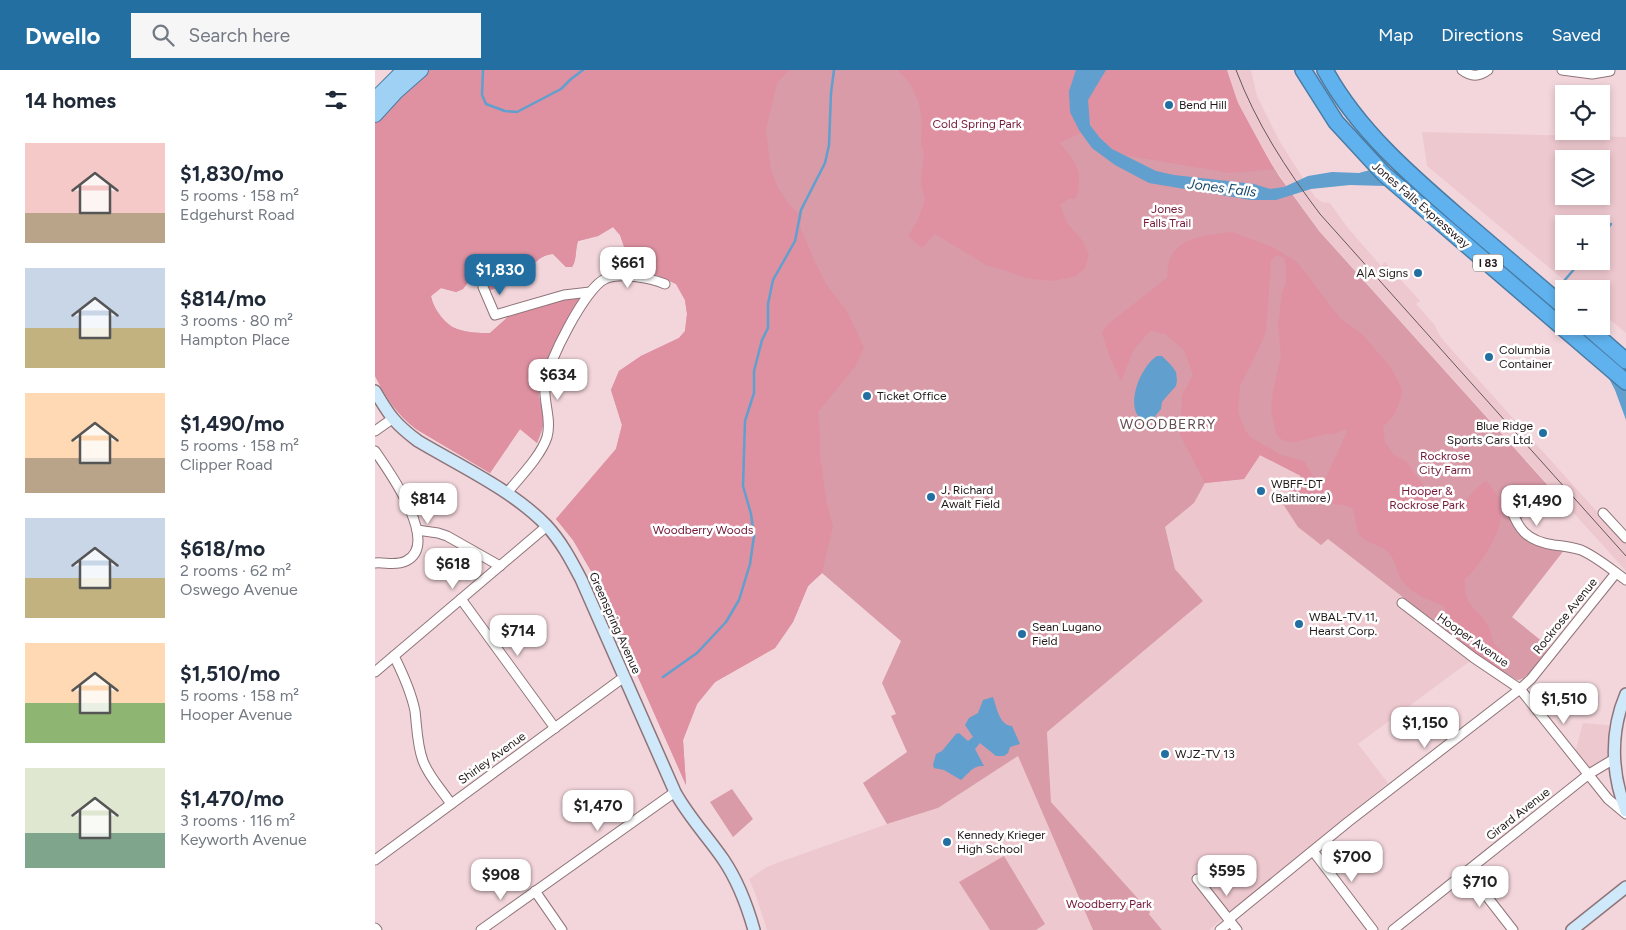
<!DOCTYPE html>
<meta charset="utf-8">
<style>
:root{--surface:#fff;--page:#f6f6f7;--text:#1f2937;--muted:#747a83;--accent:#236fa2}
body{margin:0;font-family:Figtree,sans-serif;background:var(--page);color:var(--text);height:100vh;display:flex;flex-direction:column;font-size:19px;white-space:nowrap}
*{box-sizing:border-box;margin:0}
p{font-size:16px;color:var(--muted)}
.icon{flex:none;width:28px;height:28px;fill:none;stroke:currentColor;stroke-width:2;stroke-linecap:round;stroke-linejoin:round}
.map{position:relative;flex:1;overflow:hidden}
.panel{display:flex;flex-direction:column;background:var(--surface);width:375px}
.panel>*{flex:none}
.buttons{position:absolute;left:1180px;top:15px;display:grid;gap:10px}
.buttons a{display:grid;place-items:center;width:55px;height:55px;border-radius:0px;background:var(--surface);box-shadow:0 2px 8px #0003;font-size:25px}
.price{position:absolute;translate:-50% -42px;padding:0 11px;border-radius:10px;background:#fff;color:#222;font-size:16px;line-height:32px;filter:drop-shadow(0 1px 2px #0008)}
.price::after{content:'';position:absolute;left:50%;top:30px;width:15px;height:11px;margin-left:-8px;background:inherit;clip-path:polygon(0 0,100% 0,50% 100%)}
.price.on{background:var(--accent);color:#fff}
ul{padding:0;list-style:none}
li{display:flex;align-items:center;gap:15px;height:125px;padding:0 25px}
li span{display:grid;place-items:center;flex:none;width:140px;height:100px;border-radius:0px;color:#555}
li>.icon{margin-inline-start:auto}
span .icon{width:60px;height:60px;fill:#fffc;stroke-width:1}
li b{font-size:21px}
h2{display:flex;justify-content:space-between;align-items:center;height:60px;padding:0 25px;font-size:21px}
header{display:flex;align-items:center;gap:30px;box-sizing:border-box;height:70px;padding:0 25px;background:var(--accent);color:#fff}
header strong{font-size:24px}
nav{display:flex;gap:28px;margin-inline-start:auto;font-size:18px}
.search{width:350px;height:45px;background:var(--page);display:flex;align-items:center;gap:12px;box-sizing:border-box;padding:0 18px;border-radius:0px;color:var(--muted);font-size:19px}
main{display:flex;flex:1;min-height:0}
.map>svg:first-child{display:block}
</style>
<header>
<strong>Dwello</strong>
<div class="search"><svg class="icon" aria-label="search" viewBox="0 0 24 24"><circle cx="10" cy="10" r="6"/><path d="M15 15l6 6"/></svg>Search here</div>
<nav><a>Map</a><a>Directions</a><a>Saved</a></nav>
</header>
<main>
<section class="panel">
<h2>14 homes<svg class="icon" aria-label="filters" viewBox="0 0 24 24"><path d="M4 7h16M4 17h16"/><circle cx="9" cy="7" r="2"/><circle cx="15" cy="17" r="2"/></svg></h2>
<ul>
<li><span style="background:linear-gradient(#f6c9c9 70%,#b9a48a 0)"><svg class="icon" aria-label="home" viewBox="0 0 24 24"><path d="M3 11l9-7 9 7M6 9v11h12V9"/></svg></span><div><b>$1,830/mo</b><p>5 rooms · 158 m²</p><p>Edgehurst Road</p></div></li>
<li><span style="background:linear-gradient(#c9d6e8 60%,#c2b280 0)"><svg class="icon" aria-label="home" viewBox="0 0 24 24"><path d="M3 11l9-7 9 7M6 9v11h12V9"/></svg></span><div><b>$814/mo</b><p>3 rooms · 80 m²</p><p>Hampton Place</p></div></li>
<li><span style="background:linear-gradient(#ffd9b3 65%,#b9a48a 0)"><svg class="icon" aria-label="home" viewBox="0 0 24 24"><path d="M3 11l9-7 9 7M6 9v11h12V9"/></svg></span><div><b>$1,490/mo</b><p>5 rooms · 158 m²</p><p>Clipper Road</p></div></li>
<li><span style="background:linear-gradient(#c9d6e8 60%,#c2b280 0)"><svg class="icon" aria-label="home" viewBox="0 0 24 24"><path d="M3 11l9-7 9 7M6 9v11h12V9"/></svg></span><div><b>$618/mo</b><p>2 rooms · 62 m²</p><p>Oswego Avenue</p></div></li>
<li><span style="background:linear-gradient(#ffd9b3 60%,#8fb573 0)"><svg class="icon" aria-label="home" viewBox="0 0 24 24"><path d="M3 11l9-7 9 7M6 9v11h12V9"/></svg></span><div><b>$1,510/mo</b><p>5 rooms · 158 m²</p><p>Hooper Avenue</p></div></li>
<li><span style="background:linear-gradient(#dfe7d0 65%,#7fa58c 0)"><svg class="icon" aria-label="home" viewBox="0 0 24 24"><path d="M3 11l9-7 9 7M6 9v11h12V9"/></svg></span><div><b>$1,470/mo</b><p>3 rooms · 116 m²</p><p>Keyworth Avenue</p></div></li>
</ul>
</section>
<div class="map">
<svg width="1251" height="860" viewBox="0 0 1251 860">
<rect width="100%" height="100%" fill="#f3d6db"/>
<g fill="#eec8cf" fill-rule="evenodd">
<polygon points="852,0 876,0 882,26 905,72 940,127 947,132 955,133 973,158 1006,196 1010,192 1045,231 1041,234 1059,254 1065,266 1075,278 1251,474 1251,501 944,161 900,99 863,33"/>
<path d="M1047 62 1251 67V263L1226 242V219H1200L1052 96ZM1189 89H1226V126H1189ZM1189 154H1226V191H1189Z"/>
<polygon points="885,385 926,406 945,474 953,469 1105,587 1091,594 983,674 1013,713 834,860 787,860 774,843 775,842 676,732 672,661 828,531 800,499 790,457 819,433 830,413 869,409"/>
<polygon points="1208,653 1242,656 1239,689 1214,706 1199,686"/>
<polygon points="643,686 718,860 392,860 380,823 374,809 392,797 402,793 512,754 563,738"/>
</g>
<g fill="#d89ba7">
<path d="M54 0H849L856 19 881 69 904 106 944 161 1177 420 1141 454 1143 458 1190 479 1137 547 1174 577C1167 586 1154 610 1142 610L1105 587 953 469 946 475 923 457 906 431 926 406 885 385 869 409 830 413 819 433 790 457 800 499 828 531 672 662 676 732 775 842 774 844 787 860H718L643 686 563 738 512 754 488 713 532 682 516 646 521 644 507 613 526 571 447 503 433 516 418 552 400 578 340 612 322 634 308 670 311 715 216 501 198 470 181 449 241 379 247 355 236 320 244 301 266 286 304 268 310 261 312 244 310 230 301 214 282 205 266 200 254 191 245 165 238 157 223 166 203 171C200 180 202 190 197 197H191L178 184C162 185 158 198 146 205 136 212 124 216 114 221L105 206 94 211 88 219 81 222 66 218 56 226C58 238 70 255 82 259 93 263 104 263 115 263L134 246 195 250C185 268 164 296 163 316 163 328 169 341 169 351 168 359 165 366 162 373L145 359 115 403 41 359C22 345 11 327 0 306V53Z"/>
<polygon points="357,719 378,749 358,767 335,732"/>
<polygon points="629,786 670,854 661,860 615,860 584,812"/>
</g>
<g fill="#df91a2" fill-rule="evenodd">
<path d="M54 0H414L402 13 391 60 396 99 403 118 413 133 427 147 425 157 440 192 451 214 471 240 489 277 480 297 443 342 445 363V386L452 434 458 456 447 503 433 516 418 552 400 578 340 612 322 634 308 670 311 715 216 501 198 470 181 449 241 379 247 355 236 320 244 301 266 286 304 268 310 261 312 244 310 230 301 214 282 205 266 200 254 191 245 165 238 157 223 166 203 171C200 180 202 190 197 197H191L178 184C162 185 158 198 146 205 136 212 124 216 114 221L105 206 94 211 88 219 81 222 66 218 56 226C58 238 70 255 82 259 93 263 104 263 115 263L134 246 148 239 205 224 209 225 167 301 163 315 165 334 169 350 162 373 145 359 115 403 41 359C22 345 11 327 0 306V53C15 33 34 15 54 0Z"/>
<path d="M523 0H717L711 6 713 60 684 73C696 85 705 96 704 114 703 120 703 124 700 129H693L685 135 692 153 707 170 714 185 710 198 701 206 678 211 650 208 632 201 613 196 560 164 547 178 533 166 542 152 550 130 546 112 549 83 546 74 547 51 544 33 535 13Z"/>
<path d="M731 0H852L863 33 899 99 855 103 748 85C729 74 716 64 713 42 713 38 712 33 713 30 715 20 725 8 731 0Z"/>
<path d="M857 162 897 177 922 192 965 248 987 264 1016 298 1027 319 1026 328 1019 345 1008 357 1010 372 1018 384 1032 392 1065 439C1091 442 1091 423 1111 411 1118 419 1125 427 1126 438 1128 461 1107 494 1090 509 1088 540 1104 536 1114 558 1117 564 1116 570 1121 576 1125 580 1129 582 1133 587L1128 602 1105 587 1063 554 1060 545 1067 543 1071 539 1069 536C1056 531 1037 524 1029 513 1021 504 1022 491 1013 482 1005 474 991 474 984 464 980 456 981 447 977 438L968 435 950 433H929L918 426 917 422 926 406 885 385 869 409 830 413 805 365 807 325 818 305 809 280 790 264 775 261 759 279 746 311 735 288 727 263 733 254 792 208C793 203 792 194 795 189 805 165 836 165 857 162ZM900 186H905L909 188 911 196V214L907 222 903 256 906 285 898 322 896 340 901 364 907 370 914 372 924 371 951 364H960L971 359 972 362 950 410 944 412 940 410 929 391 906 385 875 367 870 360 863 342 865 315 876 295 891 262 896 191Z"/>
</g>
<g fill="#609fce">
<polygon points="701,0 731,0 713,30 715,55 725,68 737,79 781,101 799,105 879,114 895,119 909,117 933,106 957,102 984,103 995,100 1009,99 1020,102 1030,108 1189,238 1189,256 1213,256 1251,293 1251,350 1240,320 1228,297 1019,117 1010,116 975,115 936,119 901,130 876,130 774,113 740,95 717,78 704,60 695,42 694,21"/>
<path d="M782 286H787L796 295 801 302 802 310 801 316 792 326 787 332 786 339 777 350 768 351C748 337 766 296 782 286Z"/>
<path d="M618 627C622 638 624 655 637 656L645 674 635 677 633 683 629 686H621L605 673 600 679 609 696C598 695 594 703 586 710L569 700 559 698 558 695 561 684 567 681 581 664 584 663 593 671 598 667 590 655 594 648 603 643 608 630Z"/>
</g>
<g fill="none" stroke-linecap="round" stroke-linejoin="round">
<g stroke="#609fce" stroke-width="2.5">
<polyline points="108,0 107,25 111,34 130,41 142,42 186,19 196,9 208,0"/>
<polyline points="1226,167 1236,154"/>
<polyline points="1189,211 1206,191"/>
<polyline points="288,607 322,583 351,552 364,530 375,494 379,466 376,444 368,416 370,351 379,323 379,301 387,270 393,258 393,234 398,210 420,171 426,140 450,93 454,75 456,23 459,0"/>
</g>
<g stroke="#8e7479" stroke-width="11">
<g id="street">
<path d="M1087 0C1096 7 1104 7 1113 0"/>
<polyline points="1187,0 1217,4 1235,1 1234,0"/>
<polyline points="108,217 120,245 189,225 215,222"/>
<polyline points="0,361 17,349"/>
<path d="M0 381C14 401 66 474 31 491 21 496 10 492 0 493"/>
<path d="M132 423C144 408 166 386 172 367 177 349 168 332 170 314 172 293 211 217 230 209 244 202 276 208 290 214"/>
<path d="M1134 434C1143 459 1151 471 1179 475 1188 476 1197 477 1206 480 1222 487 1237 500 1251 510"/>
<polyline points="1228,443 1251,468"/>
<polyline points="42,460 63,463 72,466 125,496"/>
<polyline points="86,529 180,658"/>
<polyline points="1027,533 1099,588 1145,619 1233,729 1251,744"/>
<path d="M19 586C28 604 36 621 40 641 42 658 42 675 48 691 54 707 67 720 76 734"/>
<polyline points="0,602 172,456"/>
<polyline points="938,781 998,860"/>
<polyline points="0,790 249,607"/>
<polyline points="1092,801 1138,860"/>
<polyline points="822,809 862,860"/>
<polyline points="160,821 187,860"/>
<polyline points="854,849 973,752 1145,619 1156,609 1241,503"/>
<polyline points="0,858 2,860"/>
<polyline points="106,860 300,722"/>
<polyline points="845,860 855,852"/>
<polyline points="1018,860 1214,704 1239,689"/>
</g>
</g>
<g stroke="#8e7479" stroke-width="14">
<g id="secondary">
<path d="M0 321C14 345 20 354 43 371 85 396 137 420 171 455 186 471 196 490 206 509L300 722C313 746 332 766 348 789 363 811 372 835 379 860"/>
<path d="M1251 624C1235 661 1236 703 1251 741"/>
<polyline points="1197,860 1251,817"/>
</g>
</g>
<g stroke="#4a7ca4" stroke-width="16">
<g id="primary">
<polyline points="0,29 29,0"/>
<polyline points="0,45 21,22 46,0"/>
</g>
</g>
<g stroke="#4a7ca4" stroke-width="18">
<g id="highway">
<polyline points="928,0 961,52 1009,104 1251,312"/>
<path d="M950 0C982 59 1034 104 1085 148 1120 178 1154 207 1189 237"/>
<polyline points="1211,256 1251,291"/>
</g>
</g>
<use href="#street" stroke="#fff" stroke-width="9"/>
<use href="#secondary" stroke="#cfe8fa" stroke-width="11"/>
<use href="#primary" stroke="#9fd1f5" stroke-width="14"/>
<use href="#highway" stroke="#5fb2ee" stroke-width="15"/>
<path stroke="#67575a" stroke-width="1" d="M861 0C881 53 911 99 945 144L1251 486"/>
</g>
<g fill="#236fa2" stroke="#fff" stroke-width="2">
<circle cx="794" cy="35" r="5"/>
<circle cx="1043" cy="203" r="5"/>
<circle cx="1114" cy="287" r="5"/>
<circle cx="492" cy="326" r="5"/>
<circle cx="1168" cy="363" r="5"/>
<circle cx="886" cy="421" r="5"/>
<circle cx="556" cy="427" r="5"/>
<circle cx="924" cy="554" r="5"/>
<circle cx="647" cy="564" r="5"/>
<circle cx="790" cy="684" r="5"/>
<circle cx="572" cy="772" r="5"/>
</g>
<g text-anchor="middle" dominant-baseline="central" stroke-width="5" stroke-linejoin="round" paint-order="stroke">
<rect fill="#fff" stroke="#645d5f" stroke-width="1" x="1098" y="184.5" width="30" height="17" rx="4"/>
<g font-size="11" font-weight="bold" fill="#22181a">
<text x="1113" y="193">I 83</text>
</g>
<g font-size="12" fill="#22181a" stroke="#fff" text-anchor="start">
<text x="804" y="35">Bend Hill</text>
<text x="1033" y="203" text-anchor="end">A|A Signs</text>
<text x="1124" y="280">Columbia<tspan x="1124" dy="14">Container</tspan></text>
<text x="502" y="326">Ticket Office</text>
<text x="1158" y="356" text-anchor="end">Blue Ridge<tspan x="1158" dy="14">Sports Cars Ltd.</tspan></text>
<text x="896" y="414">WBFF-DT<tspan x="896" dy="14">(Baltimore)</tspan></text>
<text x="566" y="420">J. Richard<tspan x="566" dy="14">Awalt Field</tspan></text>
<text x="934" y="547">WBAL-TV 11,<tspan x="934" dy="14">Hearst Corp.</tspan></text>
<text x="657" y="557">Sean Lugano<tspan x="657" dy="14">Field</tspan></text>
<text x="800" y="684">WJZ-TV 13</text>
<text x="582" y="765">Kennedy Krieger<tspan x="582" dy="14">High School</tspan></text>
</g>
<g font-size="12" fill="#741937" stroke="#fff">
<text x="602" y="54">Cold Spring Park</text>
<text x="792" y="139">Jones<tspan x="792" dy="14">Falls Trail</tspan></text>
<text x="1070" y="386">Rockrose<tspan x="1070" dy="14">City Farm</tspan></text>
<text x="1052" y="421">Hooper &amp;<tspan x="1052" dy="14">Rockrose Park</tspan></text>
<text x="328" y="460">Woodberry Woods</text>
<text x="734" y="834">Woodberry Park</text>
</g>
<g font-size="12" fill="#22181a" stroke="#fff">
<text transform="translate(1046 135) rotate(41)">Jones Falls Expressway</text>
<text transform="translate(1190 546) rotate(-51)">Rockrose Avenue</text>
<text transform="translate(240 553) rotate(66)">Greenspring Avenue</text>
<text transform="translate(1098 570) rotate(35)">Hooper Avenue</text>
<text transform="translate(117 688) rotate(-36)">Shirley Avenue</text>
<text transform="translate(1143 744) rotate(-38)">Girard Avenue</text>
</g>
<g font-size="14" font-style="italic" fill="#1a4a6b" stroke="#fff">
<text transform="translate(847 118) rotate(7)">Jones Falls</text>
</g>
<g font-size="14" letter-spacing="1" fill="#644c51" stroke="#fff">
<text x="793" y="354">WOODBERRY</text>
</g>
</g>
</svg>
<div class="buttons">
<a><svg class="icon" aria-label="locate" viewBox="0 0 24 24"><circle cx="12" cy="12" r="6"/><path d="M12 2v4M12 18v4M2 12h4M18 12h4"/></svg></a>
<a><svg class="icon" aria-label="layers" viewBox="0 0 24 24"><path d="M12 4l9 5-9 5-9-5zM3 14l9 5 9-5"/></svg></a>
<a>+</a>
<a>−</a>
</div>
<b class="price" style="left:253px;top:219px">$661</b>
<b class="price on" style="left:125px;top:226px">$1,830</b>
<b class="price" style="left:183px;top:331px">$634</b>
<b class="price" style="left:53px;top:455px">$814</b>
<b class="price" style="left:1162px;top:457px">$1,490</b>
<b class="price" style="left:78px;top:520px">$618</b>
<b class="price" style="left:143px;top:587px">$714</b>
<b class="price" style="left:1189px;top:655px">$1,510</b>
<b class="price" style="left:1050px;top:679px">$1,150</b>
<b class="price" style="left:223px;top:762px">$1,470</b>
<b class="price" style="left:977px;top:813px">$700</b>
<b class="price" style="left:852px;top:827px">$595</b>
<b class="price" style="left:126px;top:831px">$908</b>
<b class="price" style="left:1105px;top:838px">$710</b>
</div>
</main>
